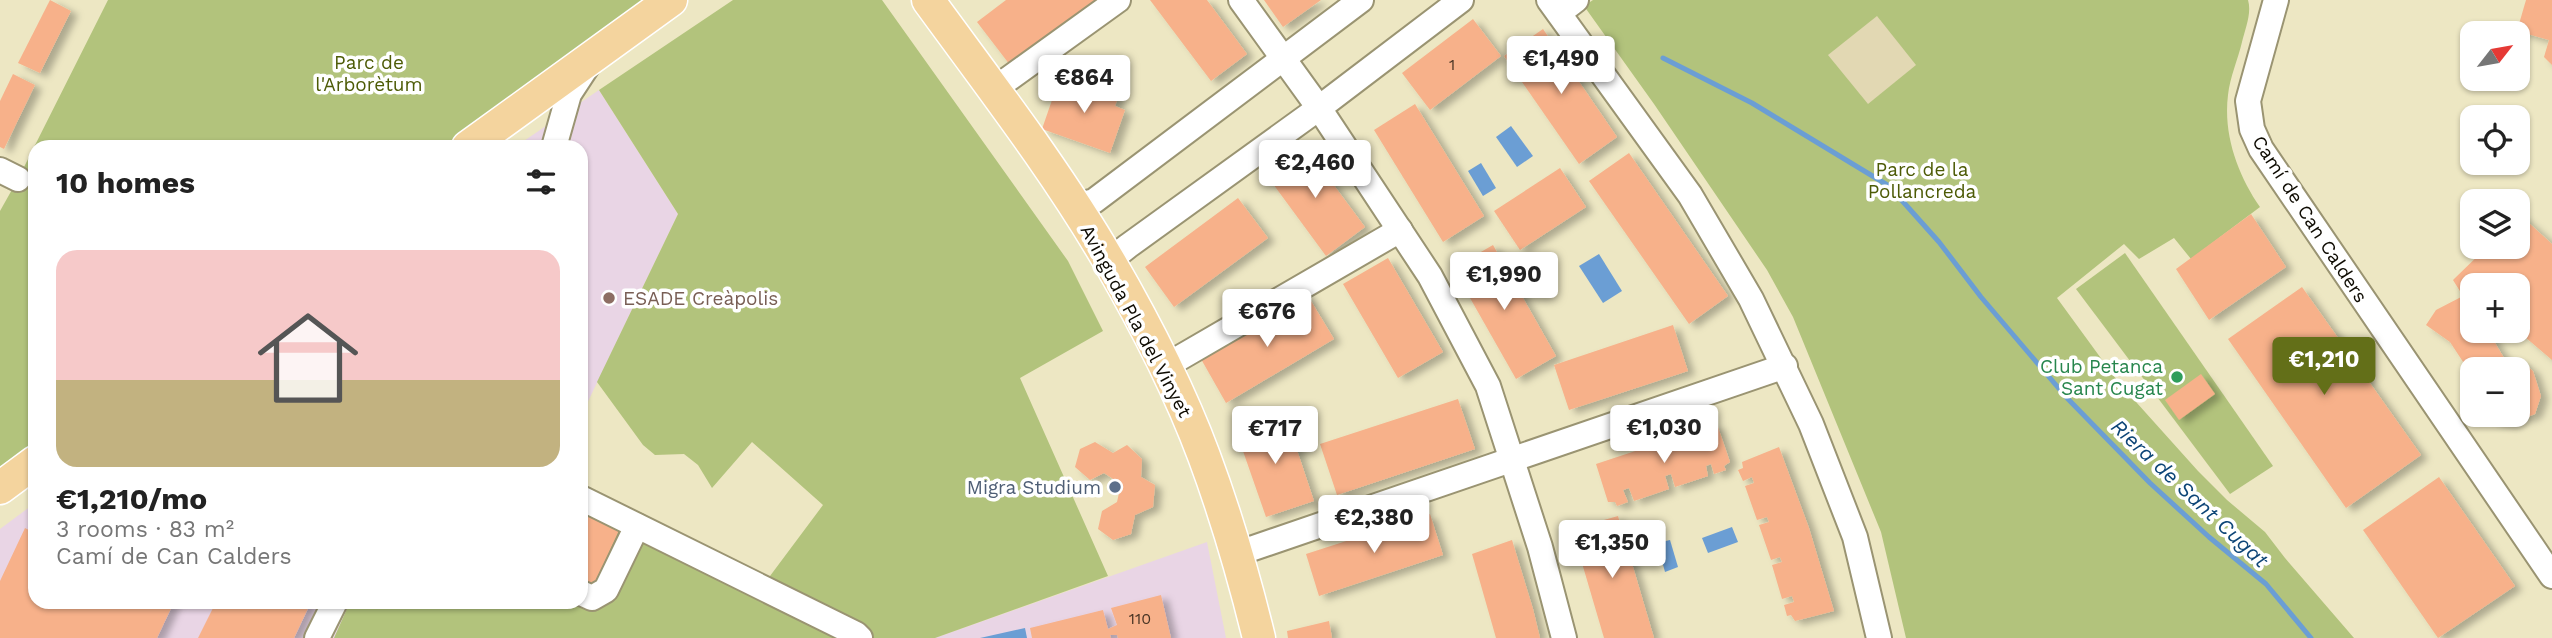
<!DOCTYPE html>
<meta charset="utf-8">
<style>
:root{--surface:#fff;--page:#f2f2f2;--text:#222;--muted:#767676;--accent:#636f18}
body{margin:0;font-family:"Work Sans",sans-serif;background:var(--page);color:var(--text);height:100vh;display:flex;flex-direction:column;font-size:26px;white-space:nowrap}
*{box-sizing:border-box;margin:0}
p{font-size:23px;color:var(--muted)}
.icon{flex:none;width:38px;height:38px;fill:none;stroke:currentColor;stroke-width:2;stroke-linecap:round;stroke-linejoin:round}
.map{position:relative;flex:1;overflow:hidden}
.drawer{position:absolute;left:28px;top:140px;width:560px;height:469px;display:flex;flex-direction:column;background:var(--surface);border-radius:21px;box-shadow:0 2px 5px #0004}
.drawer>*{flex:none}
.needle{width:46px;rotate:59deg}
.fabs{position:absolute;left:2460px;top:21px;display:grid;gap:14px}
.fabs a{display:grid;place-items:center;width:70px;height:70px;border-radius:14px;background:var(--surface);box-shadow:0 2px 5px #0004;font-size:35px}
.price{position:absolute;translate:-50% -60px;padding:0 16px;border-radius:7px;background:#fff;color:#222;font-size:23px;line-height:46px;filter:drop-shadow(0 2px 4px #0008)}
.price::after{content:'';position:absolute;left:50%;top:42px;width:21px;height:16px;margin-left:-10px;background:inherit;clip-path:polygon(0 0,100% 0,50% 100%)}
.price.current{background:var(--accent);color:#fff}
ul{padding:0;list-style:none}
li{display:grid;align-content:center;gap:14px;height:371px;padding:0 28px}
li span{display:grid;place-items:center;height:217px;border-radius:21px;color:#555}
li>.icon{margin-inline-start:auto}
span .icon{width:126px;height:126px;fill:#fffc;stroke-width:1}
li b{font-size:30px}
h2{display:flex;justify-content:space-between;align-items:center;height:84px;padding:0 28px;font-size:30px}
.map>svg:first-child{display:block}
</style>
<div class="map">
<svg width="2552" height="638" viewBox="0 0 2552 638">
<defs>
<filter id="shadow"><feDropShadow dx="7" dy="4" stdDeviation="3.5" flood-color="#0004"/></filter>
</defs>
<rect width="100%" height="100%" fill="#ede7c3"/>
<g fill="#e9d5e5">
<polygon points="599,90 678,214 581,416 581,147 515,147"/>
<polygon points="35,503 35,602 350,602 334,638 0,638 0,529"/>
<polygon points="1207,542 1226,638 935,638"/>
</g>
<g fill="#b2c37c">
<polygon points="108,0 647,0 468,147 35,147 35,454 0,478 0,211 18,179"/>
<polygon points="733,0 882,0 1068,261 1103,331 1020,378 1108,576 935,638 334,638 350,602 581,602 581,498 761,588 823,505 752,442 712,488 698,465 684,454 655,455 643,445 597,382 678,214 599,90"/>
<path d="M1593 0H2248C2252 13 2245 29 2242 42 2238 59 2230 77 2228 95 2223 135 2238 175 2260 207L2191 259 2174 238 2139 259 2124 244 2057 298 2119 383 2198 471 2227 500 2265 532 2285 558 2354 638H1906L1881 532 1793 317 1767 270 1654 104 1584 6Z"/>
<polygon points="2125,253 2273,466 2230,494 2076,289"/>
</g>
<polygon fill="#e2d8b3" points="1877,16 1916,65 1868,104 1828,55"/>
<g fill="#6b9ed4">
<polygon points="1511,126 1533,156 1517,167 1496,137"/>
<polygon points="1481,163 1496,188 1483,196 1468,171"/>
<polygon points="1599,254 1622,291 1603,303 1579,266"/>
<polygon points="1732,527 1738,542 1708,553 1702,538"/>
<polygon points="1670,540 1678,567 1665,572 1657,543"/>
<polygon points="1025,628 1027,638 980,638"/>
</g>
<g fill="none" stroke-linecap="round" stroke-linejoin="round">
<polyline stroke="#6b9ed4" stroke-width="5" points="1663,58 1752,103 1889,186 1939,242 1981,297 2067,398 2150,483 2209,537 2266,584 2311,638"/>
</g>
<g fill="#f7b18a" filter="url(#shadow)">
<polygon points="50,0 71,11 40,73 18,63"/>
<polygon points="1006,0 1095,0 1010,65 977,22"/>
<polygon points="1150,0 1207,0 1247,54 1211,81"/>
<polygon points="1264,0 1321,0 1283,27"/>
<polygon points="2526,0 2552,0 2552,65 2544,57 2549,40 2517,31"/>
<polygon points="1473,19 1501,56 1430,110 1402,73"/>
<polygon points="1543,29 1617,137 1579,164 1504,56"/>
<polygon points="13,74 35,85 4,149 0,147 0,101"/>
<polygon points="1060,77 1118,98 1115,106 1125,110 1110,153 1042,129"/>
<polygon points="1415,104 1484,216 1443,242 1374,130"/>
<polygon points="1304,145 1365,227 1326,256 1265,173"/>
<polygon points="1629,153 1728,296 1689,324 1589,181"/>
<polygon points="1560,168 1586,207 1520,250 1494,211"/>
<polygon points="1238,198 1268,238 1174,307 1145,267"/>
<polygon points="2518,213 2552,244 2552,360 2518,331 2518,285 2473,285 2473,331 2488,331 2507,363 2521,361 2533,371 2541,396 2535,414 2510,424 2493,421 2489,415 2518,415 2518,369 2473,369 2473,377 2450,342 2426,325 2436,310 2463,296 2453,280 2487,247 2518,247"/>
<polygon points="2251,214 2286,267 2209,320 2176,269"/>
<polygon points="1493,245 1556,356 1516,379 1453,268"/>
<polygon points="1388,258 1443,352 1398,378 1343,284"/>
<polygon points="2302,287 2421,455 2346,508 2228,339"/>
<polygon points="1308,296 1334,339 1226,403 1201,359"/>
<polygon points="1673,325 1688,371 1569,410 1554,365"/>
<polygon points="2201,374 2215,394 2179,420 2165,400"/>
<polygon points="1458,399 1475,449 1337,495 1320,444"/>
<polygon points="1285,414 1314,501 1266,517 1236,431"/>
<polygon points="1717,424 1730,462 1724,466 1726,470 1714,474 1711,464 1706,466 1708,476 1675,487 1671,474 1665,476 1669,489 1634,501 1629,488 1623,490 1628,502 1617,506 1615,502 1608,502 1596,464"/>
<polygon points="1095,442 1113,453 1127,445 1142,459 1141,477 1155,485 1153,507 1135,515 1131,534 1113,540 1098,529 1102,511 1117,502 1121,484 1104,473 1090,480 1075,467 1080,449"/>
<polygon points="1779,447 1809,528 1834,611 1795,621 1791,615 1787,616 1784,605 1794,602 1792,596 1782,599 1772,565 1782,562 1780,557 1771,560 1759,525 1769,522 1767,517 1757,520 1745,486 1754,483 1752,477 1743,481 1738,470 1743,468 1742,462"/>
<polygon points="2439,477 2515,586 2438,638 2363,530"/>
<polygon points="581,508 621,526 594,585 581,579"/>
<polygon points="1430,514 1443,555 1319,596 1306,554"/>
<polygon points="1618,516 1654,638 1604,638 1572,529"/>
<polygon points="25,528 35,533 35,602 174,602 157,638 0,638 0,581"/>
<polygon points="1512,540 1533,609 1540,638 1496,638 1472,554"/>
<polygon points="1161,595 1171,638 1118,638 1117,635 1110,635 1111,638 1032,638 1030,628 1103,610 1108,629 1117,625 1111,608"/>
<polygon points="216,602 311,602 294,638 198,638"/>
<polygon points="1329,621 1332,638 1288,638 1287,631"/>
</g>
<g fill="none" stroke-linecap="round" stroke-linejoin="round">
<g stroke="#9a9472" stroke-width="28">
<g id="minor">
<polyline points="1241,0 1319,108 1430,276 1488,386 1540,547 1564,638"/>
<polyline points="1549,0 1690,195 1751,299 1811,424 1855,537 1879,638"/>
<polyline points="2276,0 2248,101 2252,129 2261,149 2552,576"/>
<polyline points="1559,13 1576,0"/>
<polyline points="993,90 1118,0"/>
<polyline points="554,147 569,94 588,65"/>
<polyline points="0,170 18,179"/>
<polyline points="1075,206 1094,201 1361,0"/>
<polyline points="1109,261 1128,246 1319,108 1461,0"/>
<polyline points="1164,367 1400,230"/>
<polyline points="581,498 856,634 860,638"/>
<polyline points="1236,554 1785,366"/>
<polyline points="581,593 592,598 606,590 637,526"/>
<polyline points="317,638 335,602"/>
</g>
</g>
<g stroke="#fff" stroke-width="35">
<g id="major">
<path d="M928 0C990 85 1056 170 1109 261 1145 323 1179 389 1204 456 1226 515 1244 577 1259 638"/>
<polyline points="468,147 671,0"/>
<polyline points="0,488 35,462"/>
</g>
</g>
<use href="#minor" stroke="#fff" stroke-width="24"/>
<use href="#major" stroke="#f4d49e" stroke-width="32"/>
</g>
<circle fill="#8d6e63" stroke="#fff" stroke-width="2.5" cx="609" cy="298" r="7"/>
<circle fill="#2e9e5b" stroke="#fff" stroke-width="2.5" cx="2177" cy="377" r="7"/>
<circle fill="#5c6f8a" stroke="#fff" stroke-width="2.5" cx="1115" cy="487" r="7"/>
<g text-anchor="middle" dominant-baseline="central" stroke-width="7" stroke-linejoin="round" paint-order="stroke">
<g font-size="16" fill="#483424">
<text x="1452" y="64">1</text>
<text x="1140" y="618">110</text>
</g>
<g font-size="19" fill="#4d5b06" stroke="#fff">
<text x="369" y="62">Parc de<tspan x="369" dy="22">l'Arborètum</tspan></text>
<text x="1922" y="169">Parc de la<tspan x="1922" dy="22">Pollancreda</tspan></text>
</g>
<g font-size="19" fill="#0e0b02" stroke="#fff">
<text transform="translate(2310 219) rotate(57)">Camí de Can Calders</text>
<text transform="translate(1136 321) rotate(62)">Avinguda Pla del Vinyet</text>
</g>
<g font-size="19" fill="#785e54" stroke="#fff" text-anchor="start">
<text x="623" y="298">ESADE Creàpolis</text>
</g>
<g font-size="19" fill="#27864d" stroke="#fff" text-anchor="end">
<text x="2163" y="366">Club Petanca<tspan x="2163" dy="22">Sant Cugat</tspan></text>
</g>
<g font-size="19" fill="#4e5e75" stroke="#fff" text-anchor="end">
<text x="1101" y="487">Migra Studium</text>
</g>
<g font-size="21" font-style="italic" fill="#0d4577" stroke="#fff">
<text transform="translate(2190 493) rotate(43)">Riera de Sant Cugat</text>
</g>
</g>
</svg>
<div class="fabs">
<a><svg class="needle" viewBox="-14 -14 28 28"><path d="M0-13l5 13h-10z" fill="#e53935"/><path d="M0 13l5-13h-10z" fill="#767676"/></svg></a>
<a><svg class="icon" aria-label="locate" viewBox="0 0 24 24"><circle cx="12" cy="12" r="6"/><path d="M12 2v4M12 18v4M2 12h4M18 12h4"/></svg></a>
<a><svg class="icon" aria-label="layers" viewBox="0 0 24 24"><path d="M12 4l9 5-9 5-9-5zM3 14l9 5 9-5"/></svg></a>
<a>+</a>
<a>−</a>
</div>
<b class="price" style="left:1561px;top:96px">€1,490</b>
<b class="price" style="left:1084px;top:115px">€864</b>
<b class="price" style="left:1315px;top:200px">€2,460</b>
<b class="price" style="left:1504px;top:312px">€1,990</b>
<b class="price" style="left:1267px;top:349px">€676</b>
<b class="price current" style="left:2324px;top:397px">€1,210</b>
<b class="price" style="left:1664px;top:465px">€1,030</b>
<b class="price" style="left:1275px;top:466px">€717</b>
<b class="price" style="left:1374px;top:555px">€2,380</b>
<b class="price" style="left:1612px;top:580px">€1,350</b>
<section class="drawer">
<h2>10 homes<svg class="icon" aria-label="filters" viewBox="0 0 24 24"><path d="M4 7h16M4 17h16"/><circle cx="9" cy="7" r="2"/><circle cx="15" cy="17" r="2"/></svg></h2>
<ul>
<li><span style="background:linear-gradient(#f6c9c9 60%,#c2b280 0)"><svg class="icon" aria-label="home" viewBox="0 0 24 24"><path d="M3 11l9-7 9 7M6 9v11h12V9"/></svg></span><div><b>€1,210/mo</b><p>3 rooms · 83 m²</p><p>Camí de Can Calders</p></div></li>
</ul>
</section>
</div>
